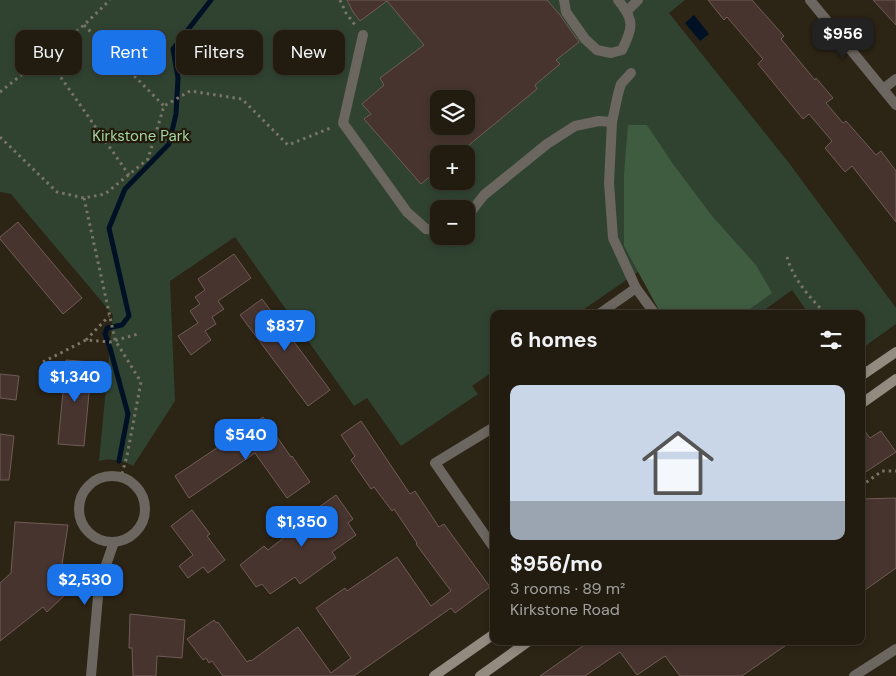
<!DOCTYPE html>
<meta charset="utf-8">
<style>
:root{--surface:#211b10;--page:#292419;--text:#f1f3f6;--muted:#a2a19f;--line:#3e3930;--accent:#1a73e8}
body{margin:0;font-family:"DM Sans",sans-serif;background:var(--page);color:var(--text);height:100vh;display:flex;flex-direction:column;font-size:19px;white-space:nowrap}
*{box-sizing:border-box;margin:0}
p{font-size:16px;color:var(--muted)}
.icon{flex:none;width:28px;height:28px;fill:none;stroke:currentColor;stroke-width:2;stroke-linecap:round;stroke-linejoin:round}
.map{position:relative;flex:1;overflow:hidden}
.side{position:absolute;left:490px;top:310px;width:375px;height:335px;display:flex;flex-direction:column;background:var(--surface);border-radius:10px;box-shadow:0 2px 8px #0003,0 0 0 1px var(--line)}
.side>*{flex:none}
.banner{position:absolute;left:15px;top:30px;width:400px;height:45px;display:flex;gap:10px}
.tools{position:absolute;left:430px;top:90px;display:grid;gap:10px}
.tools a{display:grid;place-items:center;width:45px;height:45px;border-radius:10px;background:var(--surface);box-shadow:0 2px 8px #0003,0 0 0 1px var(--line);font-size:25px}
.price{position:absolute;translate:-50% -42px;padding:0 11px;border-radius:10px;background:var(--accent);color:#fff;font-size:16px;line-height:32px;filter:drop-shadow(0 1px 2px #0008)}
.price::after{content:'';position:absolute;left:50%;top:30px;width:15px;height:11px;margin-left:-8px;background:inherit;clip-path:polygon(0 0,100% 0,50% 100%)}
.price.selected{background:#222;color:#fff}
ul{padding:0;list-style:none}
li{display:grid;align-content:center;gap:10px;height:265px;padding:0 20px}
li span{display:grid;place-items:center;height:155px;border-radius:10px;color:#555}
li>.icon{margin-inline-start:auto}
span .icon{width:90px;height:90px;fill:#fffc;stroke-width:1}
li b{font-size:21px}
h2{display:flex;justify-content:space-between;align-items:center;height:60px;padding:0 20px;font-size:21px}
.chip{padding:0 18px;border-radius:10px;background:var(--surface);box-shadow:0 2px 8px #0003,0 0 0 1px var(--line);font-size:18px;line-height:45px}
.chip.selected{background:var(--accent);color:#fff}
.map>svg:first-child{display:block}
</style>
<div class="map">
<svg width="896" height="676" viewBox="0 0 896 676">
<rect width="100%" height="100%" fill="#2c2415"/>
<path fill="#304331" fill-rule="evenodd" d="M0 0H685L669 13 789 163 896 308V324L861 349V314H809L792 290 759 314H683L648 265 577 314H494V371L472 386 478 394 401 446 367 398 354 406 235 237 170 281 175 401 133 466C122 460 112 458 99 461L113 315 11 194 0 192ZM439 99H466V126H439ZM439 154H466V181H439ZM439 209H466V236H439Z"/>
<polygon fill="#3f5b40" points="628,125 647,125 673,164 712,216 756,265 772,293 743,314 661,314 624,246 624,174"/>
<polygon fill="#001126" points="694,15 709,34 700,41 685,23"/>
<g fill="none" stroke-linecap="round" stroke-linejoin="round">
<polyline stroke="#001126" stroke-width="5" points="119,461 128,414 110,348 105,334 107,328 122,325 129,316 109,228 125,189 169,144 176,114 178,78 173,49 211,0"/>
</g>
<g fill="#47342f" stroke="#715c56" fill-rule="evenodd">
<path d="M347 0H547L560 15 579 42 556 60 560 64 535 85 537 89 458 154H439V169L421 184 364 119 371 114 362 104 384 85 380 78 424 45 387 1 360 21 353 12ZM439 99H466V126H439Z"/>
<polygon points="708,0 752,0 784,36 781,39 815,80 816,78 833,98 826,103 843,123 846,121 876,155 881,151 896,171 896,222 852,166 845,172 825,148 832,141 809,114 803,119 758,64 763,59 727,17 724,20"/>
<polygon points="873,0 896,0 896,25"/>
<polygon points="18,222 82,298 63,314 0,239 0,237"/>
<polygon points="234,254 251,278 218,301 224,309 212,317 216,324 205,331 211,340 191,355 178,336 198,323 190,311 200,304 195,297 205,290 198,279"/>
<polygon points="262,299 330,390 308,406 240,315"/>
<polygon points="66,360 92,362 84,446 58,444"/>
<polygon points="0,374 19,376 16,400 0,398"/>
<polygon points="263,417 291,457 292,456 310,482 287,498 255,453 189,498 175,476"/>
<polygon points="361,421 410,494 415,491 439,527 444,524 490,587 455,613 451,608 354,676 223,676 212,661 209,663 206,658 203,660 187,639 214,620 216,623 218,622 247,662 250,660 251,661 298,627 331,673 351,658 316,608 345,588 347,591 397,557 431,606 451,591 416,544 417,543 394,509 392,511 374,487 371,489 351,460 355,456 341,435"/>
<polygon points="861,426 870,438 881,431 896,452 861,475"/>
<polygon points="0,434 14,436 9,480 0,480"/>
<polygon points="336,495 353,519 348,523 356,535 332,552 336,558 300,584 295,577 270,594 262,584 256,587 240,565 264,546 268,550 313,515 312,512"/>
<polygon points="896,498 896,568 861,593 861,499"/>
<polygon points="192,510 210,534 207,536 225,560 208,573 203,567 188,578 179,566 193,555 171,526"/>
<polygon points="15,522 68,525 59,584 66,594 47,612 43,607 0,641 0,583 11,573"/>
<polygon points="130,614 185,620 182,658 157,656 156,676 133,676 132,648 129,648"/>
<polygon points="590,641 792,641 742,676 680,676 665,656 637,675 620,652 585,676 540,676"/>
</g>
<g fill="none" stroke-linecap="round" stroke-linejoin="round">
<g stroke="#7a7467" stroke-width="3" stroke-dasharray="2.5 4" stroke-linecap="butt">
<polyline points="340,0 346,13 355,25"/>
<polyline points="84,25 164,106"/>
<polyline points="46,56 129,175"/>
<polyline points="0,92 84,25 110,0"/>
<polyline points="0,137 57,192 84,198 105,194 148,159 164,106 190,91 242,99 288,145 333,127"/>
<polyline points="84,198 115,340 141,382 127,456 121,477"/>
<path d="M787 257C793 279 810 298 826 314"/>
<polyline points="86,340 109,316"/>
<polyline points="43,362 86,340 110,342 138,334"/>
<polyline points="861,486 882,471 896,471"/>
</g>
<g stroke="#6b665f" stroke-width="10">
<polyline points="627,11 638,0"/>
<polyline points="363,35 343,123 407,212 426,229 439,230"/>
<polyline points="466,218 484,195 547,144 575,126 599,121 612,122"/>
<polyline points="599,314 636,288"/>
<polyline points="494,427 435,463 494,548"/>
<circle cx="112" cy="509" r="33"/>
</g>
<g stroke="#6b665f" stroke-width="10">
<path d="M564 0 566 12 585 39 597 50 611 53 622 50C633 28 635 20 618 0"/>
<polyline points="631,73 621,84 618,94 612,122 609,183 613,238 636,288 655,314"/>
<polyline points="883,89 896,79"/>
<polyline points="91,676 99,585 114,542"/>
<polyline points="854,676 896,649"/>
</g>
<polyline stroke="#6b665f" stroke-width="10" points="810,0 896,105"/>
<g stroke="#938b80" stroke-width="10">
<polyline points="861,376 896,352"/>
<polyline points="861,404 896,379"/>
<polyline points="434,676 494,634"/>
<polyline points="480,676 529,641"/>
</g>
</g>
<g text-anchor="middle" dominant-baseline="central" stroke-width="4.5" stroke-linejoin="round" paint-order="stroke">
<g font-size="15" fill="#a3d5a5" stroke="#221a0b">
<text x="141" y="136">Kirkstone Park</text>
</g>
</g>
</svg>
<div class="tools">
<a><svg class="icon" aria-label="layers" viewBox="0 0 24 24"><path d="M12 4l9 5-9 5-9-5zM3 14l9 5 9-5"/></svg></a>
<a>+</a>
<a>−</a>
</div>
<b class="price selected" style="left:843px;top:60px">$956</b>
<b class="price" style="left:285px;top:352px">$837</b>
<b class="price" style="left:75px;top:403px">$1,340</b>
<b class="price" style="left:246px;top:461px">$540</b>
<b class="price" style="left:302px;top:548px">$1,350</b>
<b class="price" style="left:85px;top:606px">$2,530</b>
<div class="banner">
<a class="chip">Buy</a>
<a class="chip selected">Rent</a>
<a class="chip">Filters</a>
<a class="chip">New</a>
</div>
<section class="side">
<h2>6 homes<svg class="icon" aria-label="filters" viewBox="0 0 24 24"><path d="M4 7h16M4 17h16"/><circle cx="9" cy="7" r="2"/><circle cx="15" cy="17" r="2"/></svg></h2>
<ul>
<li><span style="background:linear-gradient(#c9d6e8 75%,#9aa5b1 0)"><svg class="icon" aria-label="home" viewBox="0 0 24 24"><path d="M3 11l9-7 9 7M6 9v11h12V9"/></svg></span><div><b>$956/mo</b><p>3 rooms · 89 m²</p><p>Kirkstone Road</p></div></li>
</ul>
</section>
</div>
